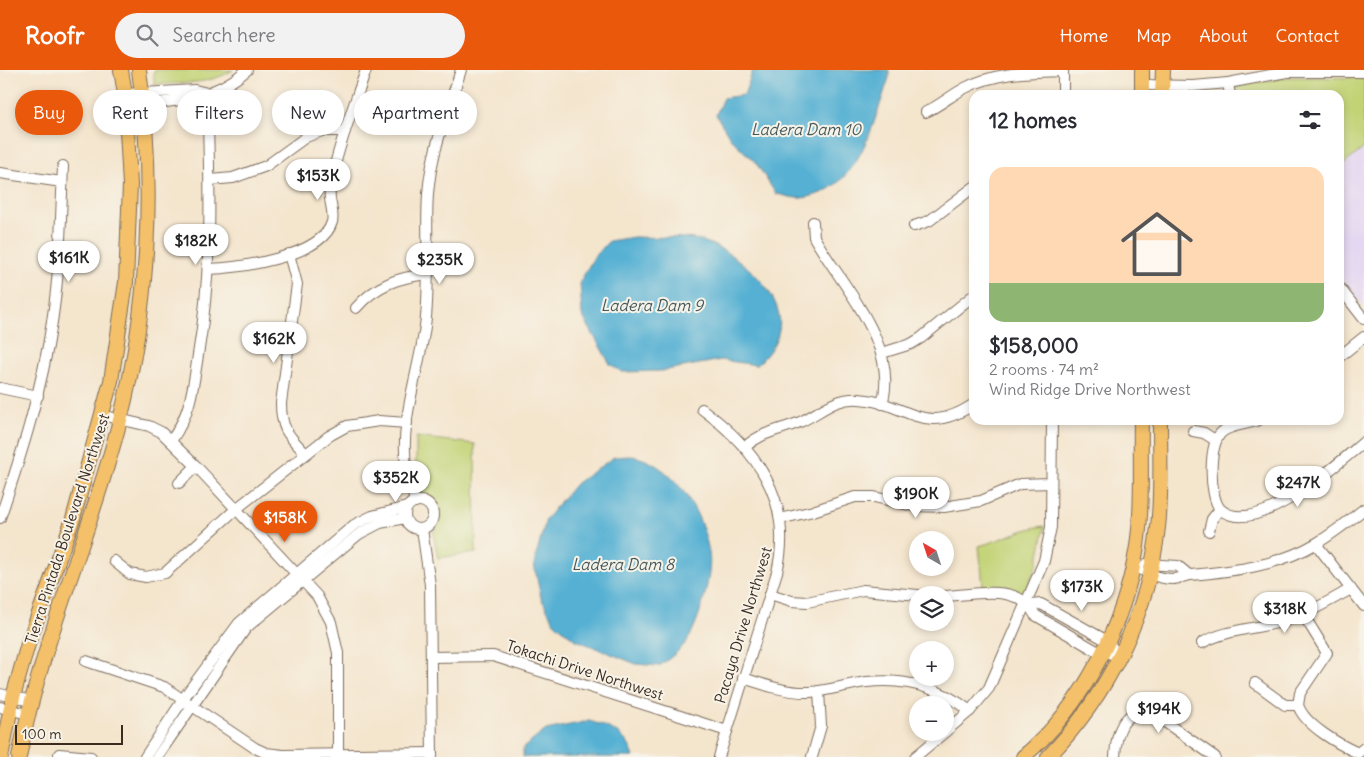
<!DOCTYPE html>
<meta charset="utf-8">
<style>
:root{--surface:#fff;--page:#f2f2f3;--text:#2b2b33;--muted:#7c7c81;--line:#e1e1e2;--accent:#ea580c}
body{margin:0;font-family:Delius,sans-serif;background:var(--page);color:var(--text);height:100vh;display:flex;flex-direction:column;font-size:19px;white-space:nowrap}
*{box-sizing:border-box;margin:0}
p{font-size:16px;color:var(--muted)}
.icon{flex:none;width:28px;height:28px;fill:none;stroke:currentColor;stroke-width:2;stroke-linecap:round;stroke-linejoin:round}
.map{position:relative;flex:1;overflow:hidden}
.panel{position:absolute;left:969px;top:20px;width:375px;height:335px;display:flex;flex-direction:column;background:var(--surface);border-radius:15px;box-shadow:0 2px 8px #0003}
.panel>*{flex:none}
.banner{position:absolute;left:15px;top:20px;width:475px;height:45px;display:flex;gap:10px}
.needle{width:32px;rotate:321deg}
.fabs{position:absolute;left:909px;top:461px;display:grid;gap:10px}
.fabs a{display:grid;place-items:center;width:45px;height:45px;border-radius:50%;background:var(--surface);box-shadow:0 2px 8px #0003;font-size:25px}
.scale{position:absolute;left:15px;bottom:12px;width:108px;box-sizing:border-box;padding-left:5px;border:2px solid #3b2a1e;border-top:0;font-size:14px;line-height:18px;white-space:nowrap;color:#3b2a1e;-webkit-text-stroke:4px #f7f3e8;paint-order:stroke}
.price{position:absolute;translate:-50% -42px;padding:0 11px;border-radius:18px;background:#fff;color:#222;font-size:16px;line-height:32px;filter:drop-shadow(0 1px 2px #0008)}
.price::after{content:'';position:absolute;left:50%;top:30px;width:15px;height:11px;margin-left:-8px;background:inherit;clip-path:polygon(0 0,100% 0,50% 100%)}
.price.current{background:var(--accent);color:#fff}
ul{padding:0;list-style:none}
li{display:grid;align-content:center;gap:10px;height:265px;padding:0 20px}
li+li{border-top:1px solid var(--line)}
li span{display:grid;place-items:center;height:155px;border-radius:15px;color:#555}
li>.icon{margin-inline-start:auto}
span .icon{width:90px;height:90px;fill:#fffc;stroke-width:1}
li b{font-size:21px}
h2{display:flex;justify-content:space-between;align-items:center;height:60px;padding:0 20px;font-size:21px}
.pill{padding:0 18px;border-radius:22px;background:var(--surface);box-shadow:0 2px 8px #0003;font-size:18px;line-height:45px}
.pill.current{background:var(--accent);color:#fff}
header{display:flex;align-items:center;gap:30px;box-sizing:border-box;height:70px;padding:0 25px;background:var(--accent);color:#fff}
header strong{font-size:24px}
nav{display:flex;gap:28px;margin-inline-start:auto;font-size:18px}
.search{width:350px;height:45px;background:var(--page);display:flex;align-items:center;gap:12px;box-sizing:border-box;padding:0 18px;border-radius:28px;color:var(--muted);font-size:19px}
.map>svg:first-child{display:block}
</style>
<header>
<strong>Roofr</strong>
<div class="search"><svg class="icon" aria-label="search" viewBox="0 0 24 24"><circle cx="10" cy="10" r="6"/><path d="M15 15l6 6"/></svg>Search here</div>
<nav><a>Home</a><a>Map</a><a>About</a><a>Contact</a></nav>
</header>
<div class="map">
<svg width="1364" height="687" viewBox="0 0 1364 687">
<rect width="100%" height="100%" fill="#f7f3e8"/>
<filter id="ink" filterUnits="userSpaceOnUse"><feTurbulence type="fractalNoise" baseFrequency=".02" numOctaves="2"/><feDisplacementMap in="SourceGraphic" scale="10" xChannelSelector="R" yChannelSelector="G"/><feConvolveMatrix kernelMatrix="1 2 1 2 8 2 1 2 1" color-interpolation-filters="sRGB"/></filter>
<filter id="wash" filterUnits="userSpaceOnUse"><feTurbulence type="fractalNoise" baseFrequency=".0096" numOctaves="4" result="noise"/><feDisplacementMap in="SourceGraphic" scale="20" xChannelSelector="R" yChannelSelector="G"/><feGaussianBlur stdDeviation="1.12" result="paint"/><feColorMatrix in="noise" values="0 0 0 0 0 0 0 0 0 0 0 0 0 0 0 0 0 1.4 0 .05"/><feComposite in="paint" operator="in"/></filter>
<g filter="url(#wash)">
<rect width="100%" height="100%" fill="#f4e5cd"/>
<polygon fill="#e2d4f3" points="1364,78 1364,237 1339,206 1339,98"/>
<g fill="#c2d376" stroke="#7e7e4a">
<path d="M154 0H233C209 15 182 13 154 14Z"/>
<polygon points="1289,7 1364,8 1364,78 1339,98 1339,25 1235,25 1234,17"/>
<path d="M416 367 475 374 476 483 438 488 433 463C447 439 439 436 421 421L416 396Z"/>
<path d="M1045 456 1037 495 1024 524 983 516 979 476C1002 470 1022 458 1045 456Z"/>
</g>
<g fill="#55b0d3" stroke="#486d78">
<path d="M753 0H889V8C873 52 860 121 802 128 794 129 784 125 776 124L756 93 731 69 716 45 723 28 744 25Z"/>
<path d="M634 167C653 168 681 166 699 170 733 179 790 224 778 264 774 277 766 286 757 295L721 290 662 301 622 302 610 294 582 245 580 212 594 187 609 171Z"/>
<path d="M614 387C621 387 630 385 637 387 677 398 703 444 709 483 713 505 699 552 687 571 680 581 669 589 659 596L636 594 574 569 554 552 541 528 534 494 546 449 574 415Z"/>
<path d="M589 651C610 657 627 664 634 687H523V678L546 660Z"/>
</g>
</g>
<g filter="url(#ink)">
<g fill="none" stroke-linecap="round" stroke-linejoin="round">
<g stroke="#7c6b5b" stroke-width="12">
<g id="minor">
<polyline points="1228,13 1230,25"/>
<polyline points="1142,15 1193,16 1228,13 1287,2 1364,2"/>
<polyline points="125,24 195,20 207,23"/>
<polyline points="1063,25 1063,0"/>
<path d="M126 36C170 32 212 31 247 0"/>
<path d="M926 42C940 35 952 25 965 18 996 2 1029 2 1063 1"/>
<polyline points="0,103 62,112"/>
<polyline points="210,110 233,108 266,96 306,67 322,61 345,61"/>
<path d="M813 152 814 167C841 215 900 275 882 334"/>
<polyline points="914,156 929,151 974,117"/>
<path d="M289 184 297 214 281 333C281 359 288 365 305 383"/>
<path d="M208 199C239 198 322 187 332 152 334 145 331 136 330 129 329 120 331 108 334 99 342 65 355 33 366 0"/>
<polyline points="1339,217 1364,249"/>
<path d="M356 238C376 215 399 207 428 204"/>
<polyline points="882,283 911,274 921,268 974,225"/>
<polyline points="1339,287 1364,267"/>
<polyline points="0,318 38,326"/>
<path d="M702 339C757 380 794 431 777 502L719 687"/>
<polyline points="101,345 149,356 161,362 196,396 317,526 331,552 338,583 338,687"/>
<polyline points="1193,361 1204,363 1215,370"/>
<path d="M171 371C191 343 193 318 198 285 213 198 210 111 207 23"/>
<path d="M745 377C763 361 779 361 800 352 820 343 835 327 859 329 908 332 922 369 974 334"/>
<polyline points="179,413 196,396"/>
<circle cx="419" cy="445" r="14"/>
<path d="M415 432C413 422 409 412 407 402 398 355 419 303 425 256 431 212 425 168 428 124 431 81 448 41 461 0"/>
<path d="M1220 439C1255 470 1337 394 1364 372"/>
<path d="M0 448C22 383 42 319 52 252 60 200 61 148 63 96"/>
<polyline points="780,449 813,441 855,427 874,427 913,436 944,437 981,431 1020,414 1051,413"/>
<polyline points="422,459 430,515 432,687"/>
<path d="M1209 461 1212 449 1220 439C1209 426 1208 373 1222 362 1232 354 1247 355 1259 350"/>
<polyline points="1316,474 1364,536"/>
<polyline points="114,491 130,504 146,507 165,503 236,439 329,366 347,356 379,351 407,353"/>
<polyline points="1146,494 1178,496 1189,505"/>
<path d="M1133 495C1145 502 1158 509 1173 509 1179 509 1185 505 1191 505 1234 501 1279 496 1317 473 1334 463 1349 451 1364 439"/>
<polyline points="770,524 792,531 807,532 863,520 918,525"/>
<path d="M945 526C974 525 1019 512 1035 545L1095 580 1120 586"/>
<polyline points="1031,535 1041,534 1102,568 1112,577"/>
<path d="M1202 573C1227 559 1257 559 1284 551 1308 544 1329 531 1351 519"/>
<polyline points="431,587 493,586 727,661"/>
<polyline points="86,591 164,617 255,678 266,683 283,685 432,683"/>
<path d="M743 608C765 615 787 623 810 622 830 621 848 614 867 612 905 608 941 618 970 641"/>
<path d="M1255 613 1285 635H1298C1304 655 1340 675 1358 683L1364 678"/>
<polyline points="0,624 31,631"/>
<polyline points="1298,635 1300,623 1327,583 1303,544"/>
<polyline points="0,637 28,644"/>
<polyline points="945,662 970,641 989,618 1044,491 1051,457 1052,350"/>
<polyline points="59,684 91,687"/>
<polyline points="145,687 188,622 239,553 354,455 372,446 407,437"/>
<polyline points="157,687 246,558 359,464 380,453 405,448"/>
<polyline points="812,687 821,656 819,621"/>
<polyline points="915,687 945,662"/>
<path d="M1115 687C1116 664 1122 637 1152 643L1215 687"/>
</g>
</g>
<g stroke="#7c6b5b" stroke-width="16">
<g id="major">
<polyline points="1142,25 1142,0"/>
<polyline points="1162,25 1163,0"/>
<polyline points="1,687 13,627 28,574 73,449 111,311 126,212 130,115 125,24 121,0"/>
<path d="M19 687C41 571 91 464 120 350 149 238 155 114 139 0"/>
<path d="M1023 687C1084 636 1125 553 1137 476 1143 435 1140 392 1141 350"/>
<path d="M1048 687C1108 625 1149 543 1158 457 1162 422 1160 385 1160 350"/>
</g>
</g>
<use href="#minor" stroke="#fff" stroke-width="10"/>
<use href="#major" stroke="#f4c16a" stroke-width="14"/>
</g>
</g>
<g text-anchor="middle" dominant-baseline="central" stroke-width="4" stroke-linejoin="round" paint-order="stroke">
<g font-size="15" fill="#3b2a1e" stroke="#f7f3e8">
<text transform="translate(67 459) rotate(-72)">Tierra Pintada Boulevard Northwest</text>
<text transform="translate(743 555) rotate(-73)">Pacaya Drive Northwest</text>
<text transform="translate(585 600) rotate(18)">Tokachi Drive Northwest</text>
</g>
<g font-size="16" font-style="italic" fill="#44595d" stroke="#f7f3e8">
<text x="806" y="59">Ladera Dam 10</text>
<text x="652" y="235">Ladera Dam 9</text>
<text x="623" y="494">Ladera Dam 8</text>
</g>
</g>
</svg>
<div class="fabs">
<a><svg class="needle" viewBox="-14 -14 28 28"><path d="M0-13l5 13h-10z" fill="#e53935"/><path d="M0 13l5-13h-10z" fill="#7c7c81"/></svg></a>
<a><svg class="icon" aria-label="layers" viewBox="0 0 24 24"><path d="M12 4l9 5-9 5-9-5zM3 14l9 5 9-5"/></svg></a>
<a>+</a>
<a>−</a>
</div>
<div class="scale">100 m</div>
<b class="price" style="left:318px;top:131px">$153K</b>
<b class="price" style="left:196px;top:196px">$182K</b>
<b class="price" style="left:69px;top:213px">$161K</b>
<b class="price" style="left:440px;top:215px">$235K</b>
<b class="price" style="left:274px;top:294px">$162K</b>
<b class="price" style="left:396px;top:433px">$352K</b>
<b class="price" style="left:1298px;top:438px">$247K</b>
<b class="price" style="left:916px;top:449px">$190K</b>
<b class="price current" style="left:285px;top:473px">$158K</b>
<b class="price" style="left:1082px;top:542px">$173K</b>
<b class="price" style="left:1285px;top:564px">$318K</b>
<b class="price" style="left:1159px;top:664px">$194K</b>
<div class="banner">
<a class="pill current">Buy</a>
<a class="pill">Rent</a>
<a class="pill">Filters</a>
<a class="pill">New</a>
<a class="pill">Apartment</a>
</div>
<section class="panel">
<h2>12 homes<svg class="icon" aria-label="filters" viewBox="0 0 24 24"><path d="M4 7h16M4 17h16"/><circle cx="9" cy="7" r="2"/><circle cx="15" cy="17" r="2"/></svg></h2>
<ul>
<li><span style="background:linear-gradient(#ffd9b3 75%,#8fb573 0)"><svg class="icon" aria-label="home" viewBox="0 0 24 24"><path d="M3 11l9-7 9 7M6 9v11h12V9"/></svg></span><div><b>$158,000</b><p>2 rooms · 74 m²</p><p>Wind Ridge Drive Northwest</p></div></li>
</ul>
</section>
</div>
